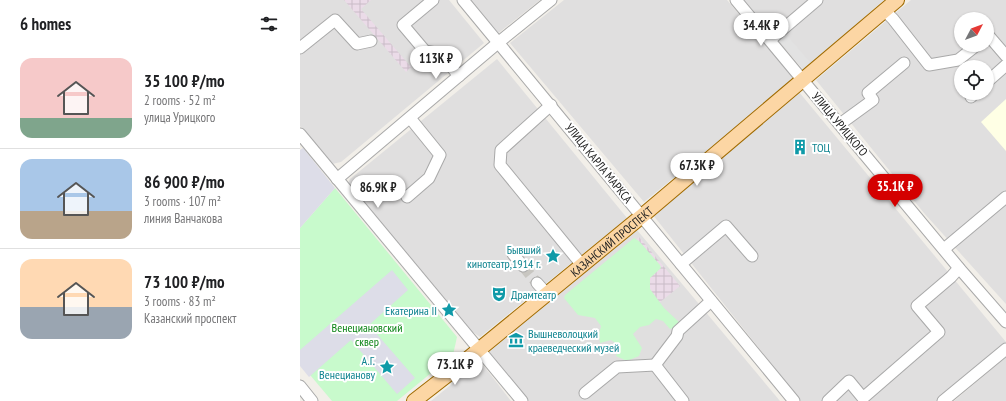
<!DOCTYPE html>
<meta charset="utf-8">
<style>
:root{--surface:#fff;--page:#f6f6f6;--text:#202124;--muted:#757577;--line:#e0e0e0;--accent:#d40000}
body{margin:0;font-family:"PT Sans Narrow",sans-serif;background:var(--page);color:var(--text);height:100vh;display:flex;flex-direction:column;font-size:15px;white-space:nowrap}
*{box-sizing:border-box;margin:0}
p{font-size:13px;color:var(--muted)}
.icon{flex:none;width:22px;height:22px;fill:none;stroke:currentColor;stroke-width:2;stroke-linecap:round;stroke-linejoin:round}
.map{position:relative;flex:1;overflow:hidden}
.details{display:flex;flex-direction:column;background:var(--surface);width:300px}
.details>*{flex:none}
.needle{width:26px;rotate:49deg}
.tools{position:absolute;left:654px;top:12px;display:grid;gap:8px}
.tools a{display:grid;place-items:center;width:40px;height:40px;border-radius:50%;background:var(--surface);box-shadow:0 1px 3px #0004;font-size:20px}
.price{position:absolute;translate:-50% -34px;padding:0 9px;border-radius:14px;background:#fff;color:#222;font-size:13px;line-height:26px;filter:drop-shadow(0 1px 2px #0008)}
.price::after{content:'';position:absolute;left:50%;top:24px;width:12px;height:9px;margin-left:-6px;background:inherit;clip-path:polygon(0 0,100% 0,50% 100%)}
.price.on{background:var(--accent);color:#fff}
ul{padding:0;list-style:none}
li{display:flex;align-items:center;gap:12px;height:100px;padding:0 20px}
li+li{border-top:1px solid var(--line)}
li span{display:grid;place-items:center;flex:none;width:112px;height:80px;border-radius:12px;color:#555}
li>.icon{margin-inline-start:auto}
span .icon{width:48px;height:48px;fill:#fffc;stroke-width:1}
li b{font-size:17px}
h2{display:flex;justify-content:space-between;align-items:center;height:48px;padding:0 20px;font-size:17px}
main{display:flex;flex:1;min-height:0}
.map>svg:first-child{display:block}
</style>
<main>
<section class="details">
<h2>6 homes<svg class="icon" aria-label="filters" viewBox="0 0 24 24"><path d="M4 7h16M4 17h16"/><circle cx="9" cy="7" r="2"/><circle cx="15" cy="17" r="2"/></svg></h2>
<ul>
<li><span style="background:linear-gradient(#f6c9c9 75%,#7fa58c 0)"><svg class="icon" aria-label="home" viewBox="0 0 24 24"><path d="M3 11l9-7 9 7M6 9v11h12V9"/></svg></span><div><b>35 100 ₽/mo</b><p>2 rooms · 52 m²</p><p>улица Урицкого</p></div></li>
<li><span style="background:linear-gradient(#a9c7e8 65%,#b9a48a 0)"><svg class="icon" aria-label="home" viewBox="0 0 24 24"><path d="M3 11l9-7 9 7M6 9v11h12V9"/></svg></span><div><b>86 900 ₽/mo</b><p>3 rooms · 107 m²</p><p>линия Ванчакова</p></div></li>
<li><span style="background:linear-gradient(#ffd9b3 60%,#9aa5b1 0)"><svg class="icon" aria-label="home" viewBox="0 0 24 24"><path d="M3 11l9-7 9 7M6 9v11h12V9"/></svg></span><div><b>73 100 ₽/mo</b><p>3 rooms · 83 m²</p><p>Казанский проспект</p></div></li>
</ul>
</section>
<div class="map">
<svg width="706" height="401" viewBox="0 0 706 401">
<defs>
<pattern id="industrial-grid" width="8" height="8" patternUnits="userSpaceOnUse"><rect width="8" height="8" fill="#ebdbe8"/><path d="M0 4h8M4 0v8" fill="none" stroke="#c9bcc7"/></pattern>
</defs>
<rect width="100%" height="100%" fill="#f2efe9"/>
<g fill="#e0dfdf" fill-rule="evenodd">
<polygon points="0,0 149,0 184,43 41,162 32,164 0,126"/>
<polygon points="168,0 240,0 196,35"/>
<polygon points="264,0 427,0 495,79 344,202 210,43"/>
<polygon points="444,0 584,0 504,70 472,34"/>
<path d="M611 0H706V304L624 213 516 80ZM661 19H687V45H661ZM661 67H687V93H661Z"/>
<polygon points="197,59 327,218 180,337 167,328 48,183 50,179"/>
<polygon points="499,92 706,342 640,401 501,401 353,215"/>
<polygon points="337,230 480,401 229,401 189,352"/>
<polygon points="706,357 706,401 654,401"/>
<polygon points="180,361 211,401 131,401"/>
</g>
<g fill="url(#industrial-grid)">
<polygon points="44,0 71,0 61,9 111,67 106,72"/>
<polygon points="339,237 380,286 354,307 273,292"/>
</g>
<polygon fill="#ffffe5" points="706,99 706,151 681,122"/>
<g fill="#c8facc">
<polygon points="35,188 157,337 153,355 97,401 32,401 0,363 0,228"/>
<polygon points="334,238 339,241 360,265 361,268 350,278 350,289 364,308 379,322 378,326 370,329 363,321 356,319 349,325 340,327 333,334 342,348 339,356 327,361 316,356 320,346 311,340 300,343 299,334 301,326 295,318 278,315 264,298 265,295"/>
</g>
<polygon fill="#e2e2e2" points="484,32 510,62 503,69 477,38"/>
<g fill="#dddde8">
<polygon points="3,148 35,188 0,228 0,150"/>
<polygon points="92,270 108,290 69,325 115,378 97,394 51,340 9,377 0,366 0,350"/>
</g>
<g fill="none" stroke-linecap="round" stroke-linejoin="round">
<polyline stroke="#c8c6c1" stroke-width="11" stroke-dasharray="11 5.5" stroke-linecap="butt" points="223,266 237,283"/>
<g stroke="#a9a9a9" stroke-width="13">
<g id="minor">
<polyline points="133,0 103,25 125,51 141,54 159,76"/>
<polyline points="163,0 494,401"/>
<polyline points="436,0 659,268 706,322"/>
<polyline points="584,10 593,19 629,65 658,60 677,45"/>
<polyline points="687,36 688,35 706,56"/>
<polyline points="470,40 517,0"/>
<polyline points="0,48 35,20 57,44 71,41"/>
<polyline points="687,82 706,65"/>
<polyline points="671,97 675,93"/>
<polyline points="251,105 201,150 200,165 282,265"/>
<polyline points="540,124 573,100 568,93 604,63"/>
<polyline points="0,134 222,401"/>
<polyline points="37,179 199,42 251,0"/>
<polyline points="107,197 129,178 140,155 110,118"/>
<polyline points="644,249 706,197"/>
<polyline points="213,254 223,266"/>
<polyline points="381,264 426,226 452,256"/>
<polyline points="237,283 247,294"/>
<polyline points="0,386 12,401"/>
<polyline points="285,393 317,367 355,365"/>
<polyline points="383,401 355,365 377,336 378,331 411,301"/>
<polyline points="528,401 549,381 563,398 639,332 617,306 651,277 659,268"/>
<polyline points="643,401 706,349"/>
</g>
</g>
<g stroke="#a06b00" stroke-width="16">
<g id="major">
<path id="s1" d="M114 401 159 366 342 216 597 0"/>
</g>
</g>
<use href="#minor" stroke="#fff" stroke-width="11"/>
<use href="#major" stroke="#fcd6a4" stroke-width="14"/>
</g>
<defs>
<g id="building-bare" transform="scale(1.2)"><path d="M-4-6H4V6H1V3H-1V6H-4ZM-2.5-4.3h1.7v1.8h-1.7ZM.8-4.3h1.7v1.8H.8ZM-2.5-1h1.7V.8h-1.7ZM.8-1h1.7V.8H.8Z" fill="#0f9aa8" stroke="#fff" stroke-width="2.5" paint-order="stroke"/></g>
<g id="sight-bare" transform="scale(1.2)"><path d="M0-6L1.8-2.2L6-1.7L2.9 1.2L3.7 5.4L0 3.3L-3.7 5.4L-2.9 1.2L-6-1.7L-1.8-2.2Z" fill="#0f9aa8" stroke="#fff" stroke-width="2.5" paint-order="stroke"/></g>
<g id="theatre-bare" transform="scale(1.2)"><path d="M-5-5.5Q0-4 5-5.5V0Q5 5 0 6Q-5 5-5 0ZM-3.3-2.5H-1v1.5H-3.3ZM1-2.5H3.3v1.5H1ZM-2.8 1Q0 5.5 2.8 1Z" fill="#0f9aa8" stroke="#fff" stroke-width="2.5" paint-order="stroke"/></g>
<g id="museum-bare" transform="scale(1.2)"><path d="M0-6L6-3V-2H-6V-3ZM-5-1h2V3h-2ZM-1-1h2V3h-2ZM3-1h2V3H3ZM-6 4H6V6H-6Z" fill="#0f9aa8" stroke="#fff" stroke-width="2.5" paint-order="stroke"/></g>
</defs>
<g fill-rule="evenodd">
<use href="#building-bare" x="500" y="147"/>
<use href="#sight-bare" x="253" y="256"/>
<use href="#theatre-bare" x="199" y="294"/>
<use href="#sight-bare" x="149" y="310"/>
<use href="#museum-bare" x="216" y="340"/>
<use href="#sight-bare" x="87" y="367"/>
</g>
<g text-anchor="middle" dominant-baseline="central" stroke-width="4" stroke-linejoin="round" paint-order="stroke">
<g font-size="12" fill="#222" stroke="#fff">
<text transform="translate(540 124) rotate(50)">УЛИЦА УРИЦКОГО</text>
<text transform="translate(299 163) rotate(51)">УЛИЦА КАРЛА МАРКСА</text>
<text stroke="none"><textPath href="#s1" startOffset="254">КАЗАНСКИЙ ПРОСПЕКТ</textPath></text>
</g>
<g font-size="12" fill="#0d838f" stroke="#fff" text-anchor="start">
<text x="512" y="147">ТОЦ</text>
<text x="241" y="249" text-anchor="end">Бывший<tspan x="241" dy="14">кинотеатр,1914 г.</tspan></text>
<text x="211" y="294">Драмтеатр</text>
<text x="137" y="310" text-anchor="end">Екатерина II</text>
<text x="228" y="333">Вышневолоцкий<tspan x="228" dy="14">краеведческий музей</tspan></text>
<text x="75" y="360" text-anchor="end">А.Г.<tspan x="75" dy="14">Венецианову</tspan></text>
</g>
<g font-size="12" fill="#0c8416" stroke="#fff">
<text x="67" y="327">Венециановский<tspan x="67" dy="14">сквер</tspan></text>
</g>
</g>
</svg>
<div class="tools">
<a><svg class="needle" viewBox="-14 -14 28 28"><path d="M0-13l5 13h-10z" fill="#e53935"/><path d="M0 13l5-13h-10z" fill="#757577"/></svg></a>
<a><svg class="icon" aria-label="locate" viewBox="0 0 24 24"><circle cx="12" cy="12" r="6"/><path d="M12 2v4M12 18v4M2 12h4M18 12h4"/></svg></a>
</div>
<b class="price" style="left:461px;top:47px">34.4K ₽</b>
<b class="price" style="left:136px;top:80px">113K ₽</b>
<b class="price" style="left:397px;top:187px">67.3K ₽</b>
<b class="price on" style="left:595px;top:208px">35.1K ₽</b>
<b class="price" style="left:78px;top:209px">86.9K ₽</b>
<b class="price" style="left:155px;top:386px">73.1K ₽</b>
</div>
</main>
